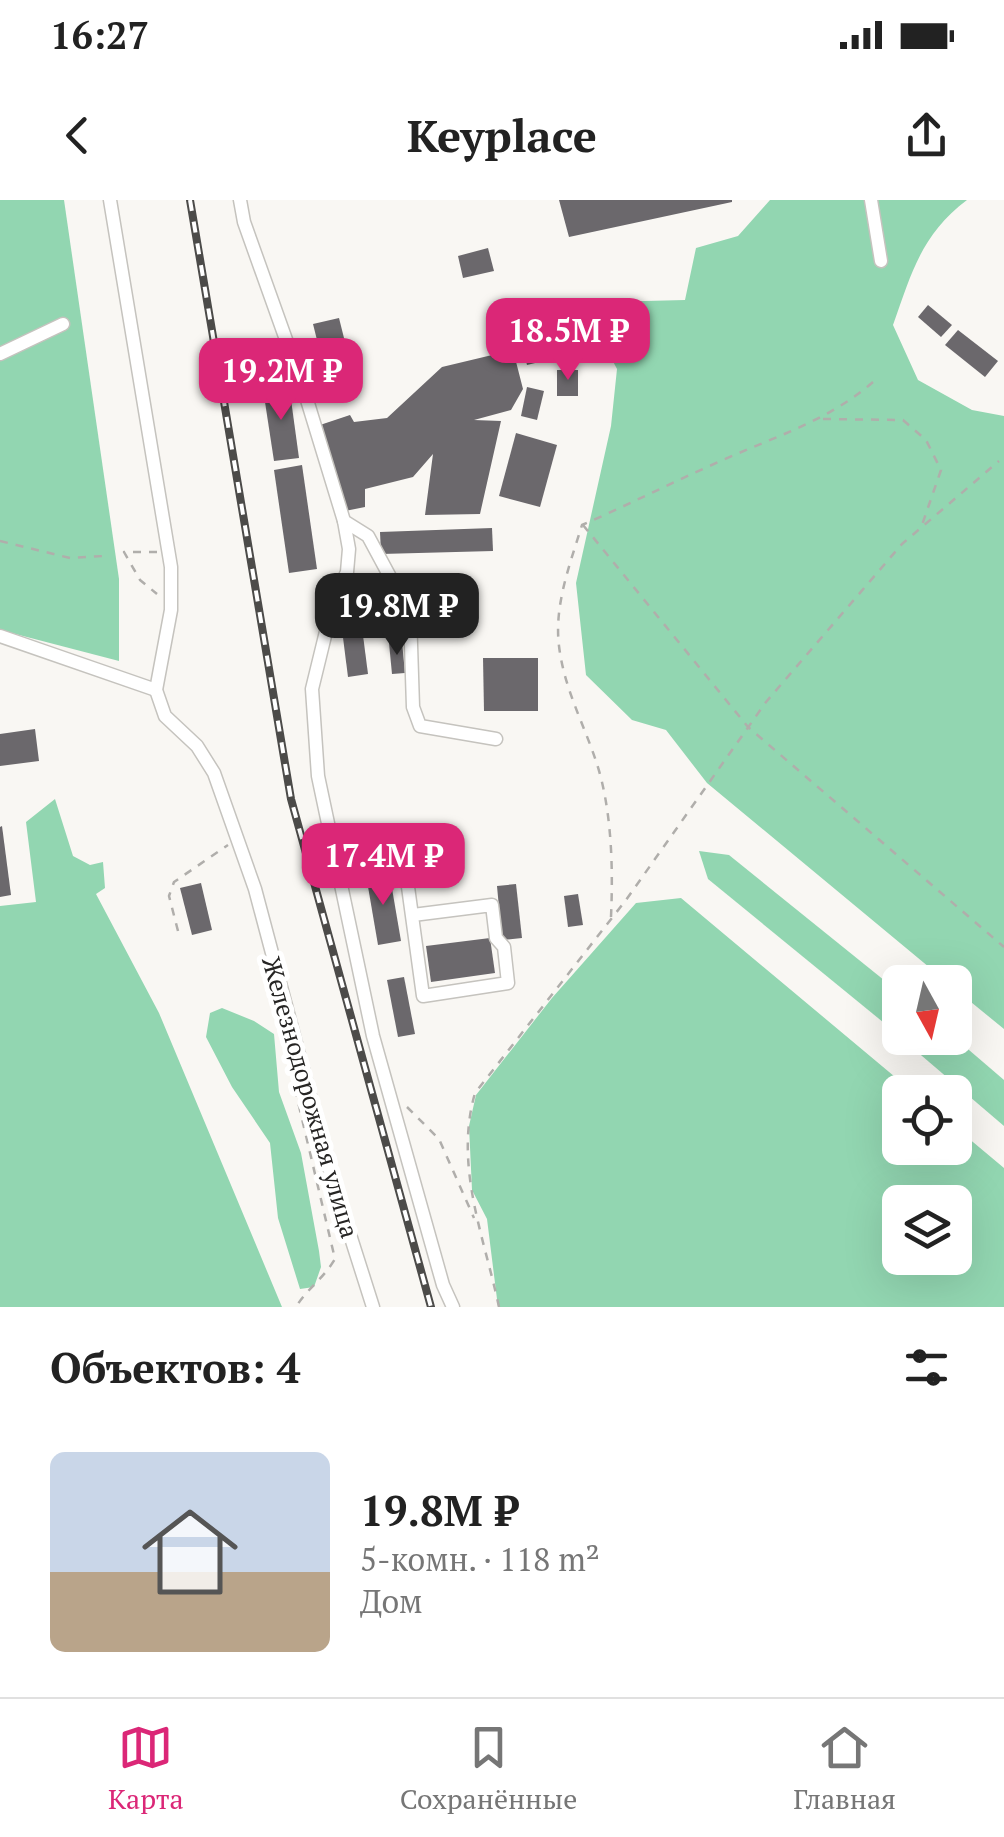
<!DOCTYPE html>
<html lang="ru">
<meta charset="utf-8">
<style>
:root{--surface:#fff;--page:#f2f2f2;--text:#222;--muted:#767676;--line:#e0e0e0;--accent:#db2777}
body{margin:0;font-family:"PT Serif",serif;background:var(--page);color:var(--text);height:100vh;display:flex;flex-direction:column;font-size:38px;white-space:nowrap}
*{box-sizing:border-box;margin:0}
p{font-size:32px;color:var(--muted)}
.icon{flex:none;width:55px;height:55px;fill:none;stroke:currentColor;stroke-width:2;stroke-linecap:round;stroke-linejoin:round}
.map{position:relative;height:1107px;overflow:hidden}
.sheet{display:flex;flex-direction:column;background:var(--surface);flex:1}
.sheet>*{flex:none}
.needle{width:65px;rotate:172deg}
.fabs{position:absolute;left:882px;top:765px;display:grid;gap:20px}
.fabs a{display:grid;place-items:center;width:90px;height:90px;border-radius:15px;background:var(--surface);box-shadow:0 10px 40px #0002;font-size:50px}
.price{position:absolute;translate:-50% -85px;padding:0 22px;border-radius:20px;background:var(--accent);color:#fff;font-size:32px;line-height:65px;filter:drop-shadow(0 2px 5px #0008)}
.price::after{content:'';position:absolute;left:50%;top:60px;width:30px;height:22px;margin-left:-15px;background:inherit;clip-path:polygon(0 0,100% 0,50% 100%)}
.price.selected{background:#222;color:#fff}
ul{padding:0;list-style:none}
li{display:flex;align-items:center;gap:30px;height:250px;padding:0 50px}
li+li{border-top:2px solid var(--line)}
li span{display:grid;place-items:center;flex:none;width:280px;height:200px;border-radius:15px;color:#555}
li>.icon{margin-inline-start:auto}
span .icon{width:120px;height:120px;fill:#fffc;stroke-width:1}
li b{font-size:42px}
h2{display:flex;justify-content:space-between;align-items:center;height:120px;padding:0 50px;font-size:42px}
.status{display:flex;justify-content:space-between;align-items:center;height:70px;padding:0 50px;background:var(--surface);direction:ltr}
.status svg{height:28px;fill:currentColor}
header{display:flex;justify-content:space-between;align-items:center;height:130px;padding:0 50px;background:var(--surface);font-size:45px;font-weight:700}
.menu{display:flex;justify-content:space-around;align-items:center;height:140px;border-top:2px solid var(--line);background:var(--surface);font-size:28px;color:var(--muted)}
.menu a{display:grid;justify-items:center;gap:5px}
.menu .selected{color:var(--accent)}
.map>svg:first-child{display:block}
</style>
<div class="status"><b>16:27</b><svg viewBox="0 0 49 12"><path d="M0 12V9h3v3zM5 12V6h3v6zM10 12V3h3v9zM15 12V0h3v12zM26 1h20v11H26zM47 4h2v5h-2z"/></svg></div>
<header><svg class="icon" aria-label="back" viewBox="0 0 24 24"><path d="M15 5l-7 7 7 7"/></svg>Keyplace<svg class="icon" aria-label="share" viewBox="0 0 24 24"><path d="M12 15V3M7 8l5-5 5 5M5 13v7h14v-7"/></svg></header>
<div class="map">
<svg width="1004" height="1107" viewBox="0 0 1004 1107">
<rect width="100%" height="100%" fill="#f9f7f3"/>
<g fill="#92d6b1" fill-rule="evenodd">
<polygon points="0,0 64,0 119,379 119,461 0,430"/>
<path d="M770 0H967C921 35 912 72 893 125L918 180 972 210 1004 216V829L955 789V782H947L707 583 666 530 632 520 586 475 576 383 611 226 617 169 605 146V102L685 100 696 48 738 36Z"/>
<polygon points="55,599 73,656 90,665 103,662 105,688 96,694 159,813 282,1107 0,1107 0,706 36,702 26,622"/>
<polygon points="699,651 729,655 900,793 900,836 708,679"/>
<path d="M681 698 913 892H900V948H955V927L1004 968V1107H498L487 1019 472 990 469 926 476 895 552 798 636 703ZM900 1002H955V1058H900Z"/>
<polygon points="222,808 254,821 274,834 279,892 301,953 319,1051 321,1067 314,1087 300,1089 278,1018 270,943 232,887 206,837 210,813"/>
<polygon points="901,838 955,838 1004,880 1004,926"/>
</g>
<g fill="#6b686c">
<polygon points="559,0 732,0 732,2 569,37"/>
<polygon points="488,48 494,71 463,78 458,56"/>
<polygon points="928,105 952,125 941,137 918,117"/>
<polygon points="580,114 588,150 527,165 518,129"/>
<polygon points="339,118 354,178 328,184 313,124"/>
<polygon points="958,130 998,161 985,177 945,145"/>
<polygon points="513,150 523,189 511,210 474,220 501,221 480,314 425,315 433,254 413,277 365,289 365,307 345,311 320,225 350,215 354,222 387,218 442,167"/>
<rect x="557" y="170" width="21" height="26"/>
<polygon points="289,185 299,258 274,261 263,189"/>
<polygon points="527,187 544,191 537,220 521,216"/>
<polygon points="516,233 557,245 540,307 499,296"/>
<polygon points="302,265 317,369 289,373 274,270"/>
<polygon points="492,328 493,351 381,354 380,332"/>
<polygon points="361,420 368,474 348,477 341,422"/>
<polygon points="402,442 405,473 392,474 389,443"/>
<polygon points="483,458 538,458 538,511 484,511"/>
<polygon points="35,529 39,561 0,566 0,534"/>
<polygon points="2,626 11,695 0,697 0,627"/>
<polygon points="389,671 401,741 378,745 366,675"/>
<polygon points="201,683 212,730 192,735 180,688"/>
<polygon points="516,684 522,738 502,740 497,686"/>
<polygon points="578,694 583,725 568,727 564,696"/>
<polygon points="490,738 495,773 431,782 426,746"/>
<polygon points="404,777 415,834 398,837 387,780"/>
</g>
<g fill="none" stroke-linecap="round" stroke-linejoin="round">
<g stroke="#c5c3be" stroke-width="15">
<g id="minor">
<polyline points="110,0 171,367 171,410 156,490 165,516 197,546 214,573 255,689 331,975 373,1107"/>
<polyline points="240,0 244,22 304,190 344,321 368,336 410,414 413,507 420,526 496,539"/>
<polyline points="871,0 881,61"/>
<polyline points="0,154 63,124"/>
<polyline points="344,321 349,349 347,372 333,403 312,489 318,576 373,836 443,1085 453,1107"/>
<polyline points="0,436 156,490"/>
<polyline points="339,673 405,665 423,796 508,783 504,747 496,738 492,705 413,715"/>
</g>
</g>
<g stroke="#b0aeab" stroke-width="2.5" stroke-dasharray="8 8" stroke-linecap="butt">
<polyline points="823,219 903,220 926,240 941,270 922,325"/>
<polyline points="583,325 748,527 1004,747"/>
<polyline points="0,341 70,358 104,356"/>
<polyline points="157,352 124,352 140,380 157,394"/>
<path d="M611 717C613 672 612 622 601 578 589 532 565 495 559 446 554 405 570 364 582 325 630 304 675 281 723 260 776 236 828 221 873 182"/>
<polyline points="178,731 169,696 174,682 228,645"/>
<path d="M295 889 335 1059C323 1079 306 1090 296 1107"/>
<polyline points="407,907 439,939 474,1018"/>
<path d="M499 1107C484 1036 454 966 475 893L626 700 766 502 902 344 999 261"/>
</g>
<use href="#minor" stroke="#fff" stroke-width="12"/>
<g stroke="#4c4b49" stroke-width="8">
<polyline id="rail" points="190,0 291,599 431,1107"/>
</g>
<use href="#rail" stroke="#fff" stroke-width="4" stroke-dasharray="11" stroke-linecap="butt"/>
</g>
<g text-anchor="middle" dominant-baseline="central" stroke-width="10" stroke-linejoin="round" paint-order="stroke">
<g font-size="25" fill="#262524" stroke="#fff">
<text transform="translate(311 897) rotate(74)">Железнодорожная улица</text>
</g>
</g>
</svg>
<div class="fabs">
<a><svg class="needle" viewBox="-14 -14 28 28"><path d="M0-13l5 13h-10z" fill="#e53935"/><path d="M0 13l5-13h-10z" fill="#767676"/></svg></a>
<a><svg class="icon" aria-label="locate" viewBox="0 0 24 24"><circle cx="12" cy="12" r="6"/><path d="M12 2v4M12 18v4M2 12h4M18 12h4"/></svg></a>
<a><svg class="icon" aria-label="layers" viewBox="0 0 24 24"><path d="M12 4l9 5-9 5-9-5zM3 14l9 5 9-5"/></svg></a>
</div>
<b class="price" style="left:568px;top:183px">18.5M ₽</b>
<b class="price" style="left:281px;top:223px">19.2M ₽</b>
<b class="price selected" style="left:397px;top:458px">19.8M ₽</b>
<b class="price" style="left:383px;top:708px">17.4M ₽</b>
</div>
<section class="sheet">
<h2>Объектов: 4<svg class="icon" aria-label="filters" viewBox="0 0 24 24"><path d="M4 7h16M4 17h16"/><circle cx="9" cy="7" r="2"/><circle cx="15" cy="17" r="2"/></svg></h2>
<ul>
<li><span style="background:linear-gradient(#c9d6e8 60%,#b9a48a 0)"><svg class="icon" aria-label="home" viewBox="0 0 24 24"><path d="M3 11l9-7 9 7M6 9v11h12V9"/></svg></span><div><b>19.8M ₽</b><p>5-комн. · 118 m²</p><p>Дом</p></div></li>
</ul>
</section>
<nav class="menu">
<a class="selected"><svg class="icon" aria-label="map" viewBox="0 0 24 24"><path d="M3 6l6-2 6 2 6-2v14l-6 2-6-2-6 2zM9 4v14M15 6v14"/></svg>Карта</a>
<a><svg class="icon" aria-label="saved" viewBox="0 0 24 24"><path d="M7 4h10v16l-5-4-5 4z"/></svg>Сохранённые</a>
<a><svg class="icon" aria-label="home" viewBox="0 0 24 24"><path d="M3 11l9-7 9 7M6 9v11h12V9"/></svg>Главная</a>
</nav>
